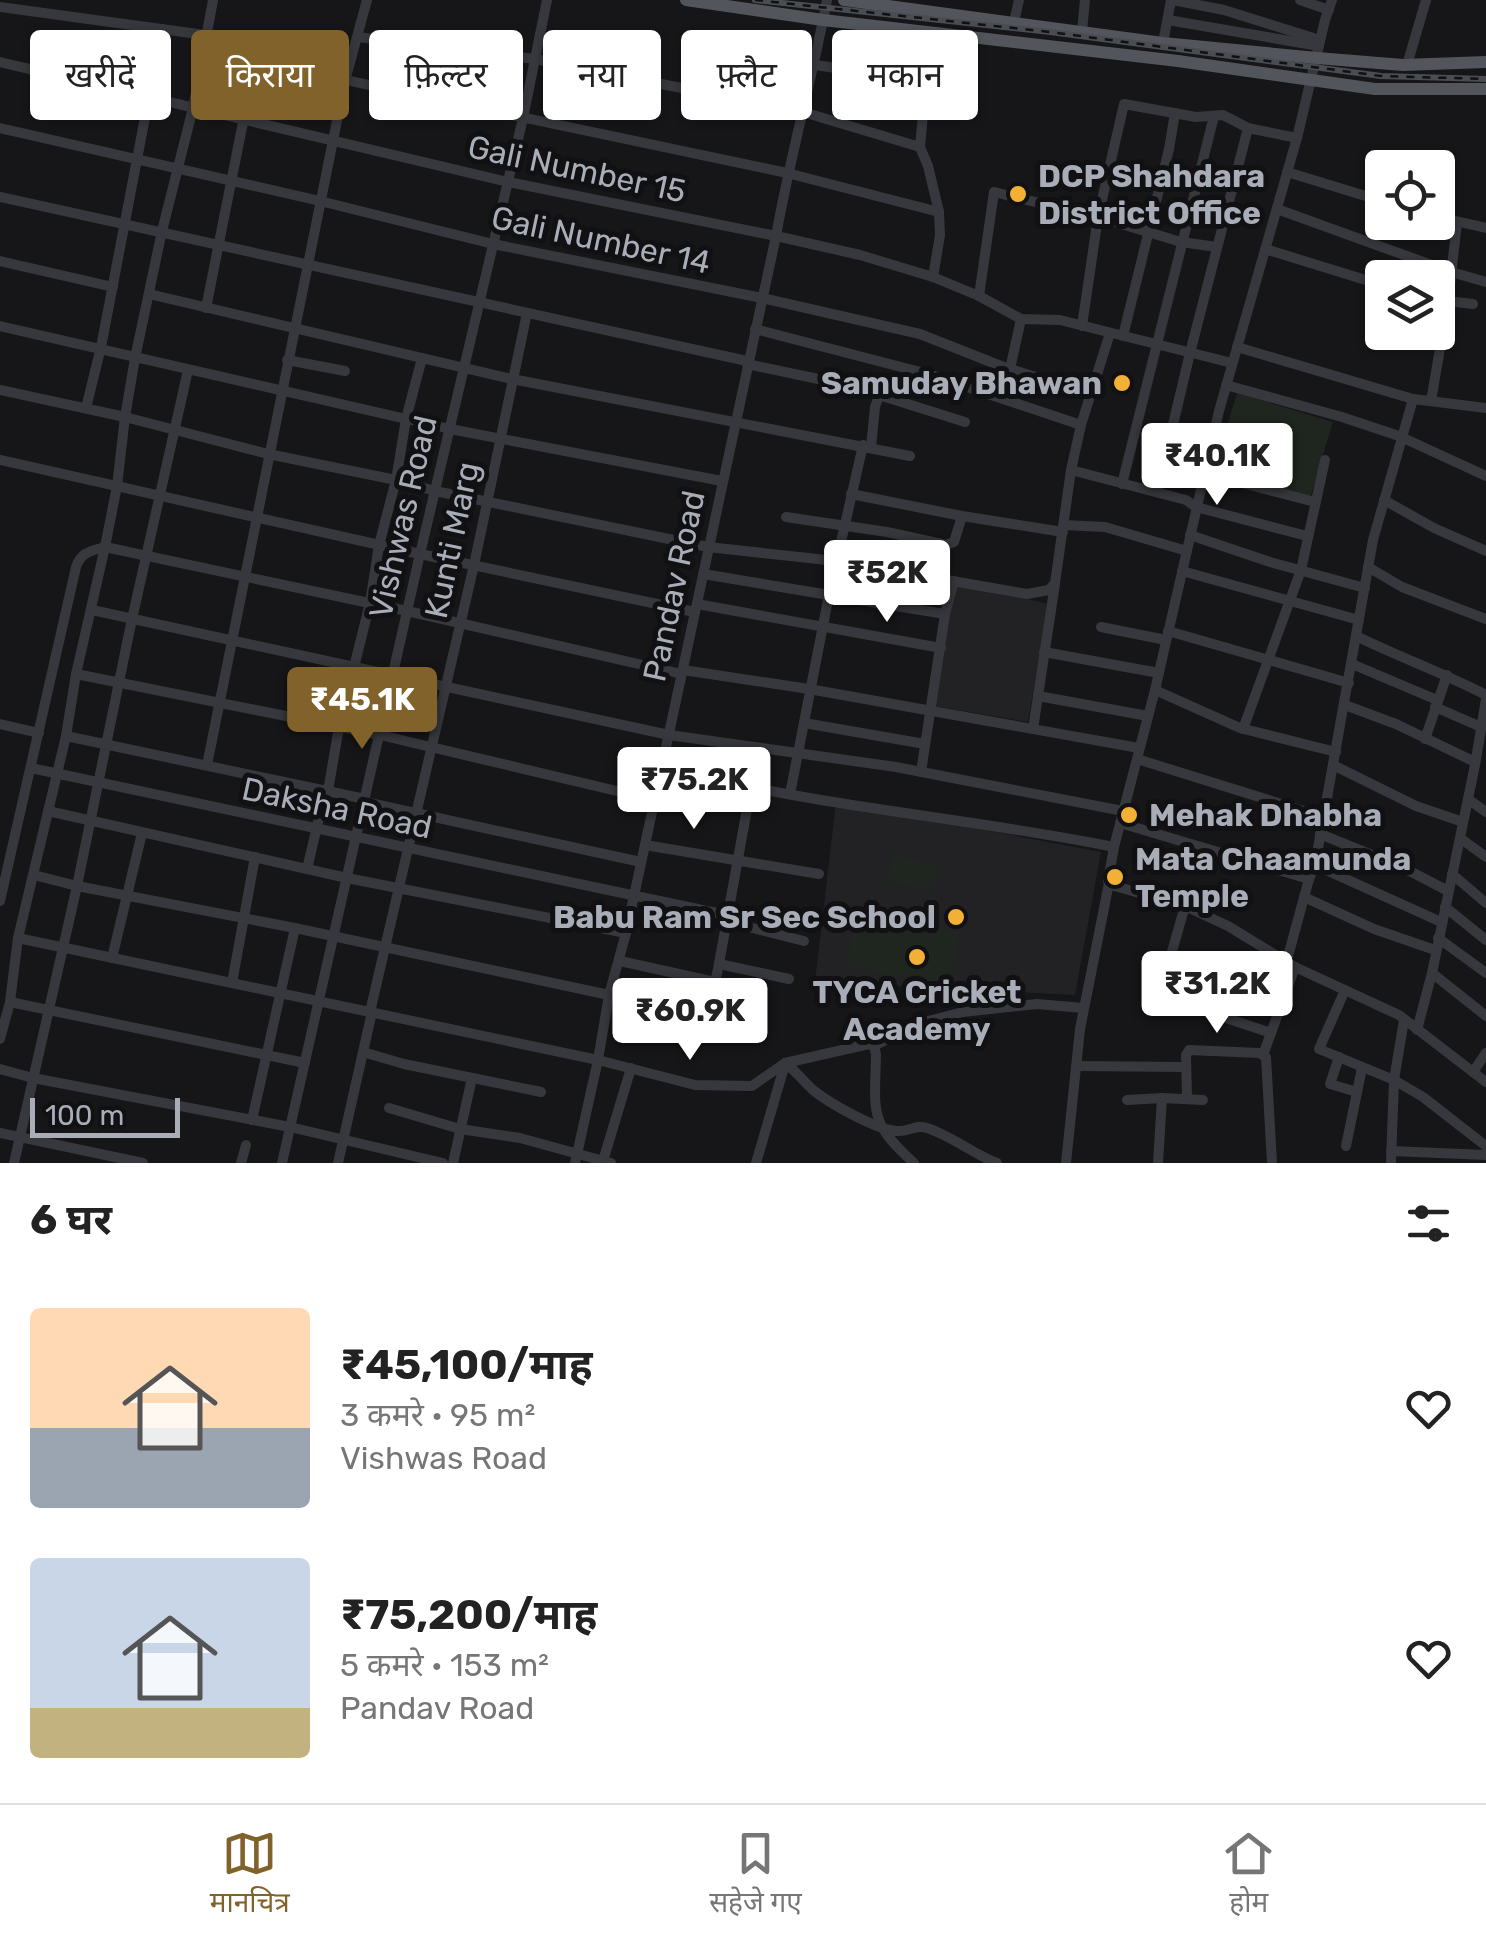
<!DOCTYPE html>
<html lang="hi">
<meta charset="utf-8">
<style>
:root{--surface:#fff;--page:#f2f2f2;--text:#222;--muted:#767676;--line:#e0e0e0;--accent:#80622a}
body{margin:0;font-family:Rubik,"Noto Sans Devanagari",sans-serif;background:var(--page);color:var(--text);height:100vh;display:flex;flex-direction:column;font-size:38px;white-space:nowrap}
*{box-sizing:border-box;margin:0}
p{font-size:32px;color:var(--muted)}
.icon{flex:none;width:55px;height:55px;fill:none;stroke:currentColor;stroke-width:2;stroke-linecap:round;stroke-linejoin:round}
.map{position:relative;height:1163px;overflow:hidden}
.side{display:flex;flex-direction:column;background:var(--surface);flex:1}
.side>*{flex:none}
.hud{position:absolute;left:30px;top:30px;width:1428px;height:90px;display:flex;gap:20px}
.buttons{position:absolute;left:1365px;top:150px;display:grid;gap:20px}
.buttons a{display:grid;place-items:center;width:90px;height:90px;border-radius:10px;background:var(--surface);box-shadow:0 2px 8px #0004;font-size:50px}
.scale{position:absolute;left:30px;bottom:25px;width:150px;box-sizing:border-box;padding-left:10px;border:5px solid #a8adb8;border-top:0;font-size:28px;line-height:35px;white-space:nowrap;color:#a8adb8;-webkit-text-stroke:8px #111113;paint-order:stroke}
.price{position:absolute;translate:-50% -85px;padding:0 22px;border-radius:10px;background:#fff;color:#222;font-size:32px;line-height:65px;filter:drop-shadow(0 2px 5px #0008)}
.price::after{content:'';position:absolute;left:50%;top:60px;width:30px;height:22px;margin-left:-15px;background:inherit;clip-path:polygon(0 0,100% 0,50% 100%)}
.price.active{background:var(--accent);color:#fff}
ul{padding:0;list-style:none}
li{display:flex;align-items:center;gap:30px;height:250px;padding:0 30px}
li span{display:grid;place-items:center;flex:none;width:280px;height:200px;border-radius:10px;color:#555}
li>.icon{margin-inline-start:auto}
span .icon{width:120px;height:120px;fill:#fffc;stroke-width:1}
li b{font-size:42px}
h2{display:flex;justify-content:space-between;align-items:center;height:120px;padding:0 30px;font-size:42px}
.chip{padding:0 35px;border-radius:10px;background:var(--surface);box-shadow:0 2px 8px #0004;font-size:35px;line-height:90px}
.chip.active{background:var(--accent);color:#fff}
.tabs{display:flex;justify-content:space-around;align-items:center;height:140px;border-top:2px solid var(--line);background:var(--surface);font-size:28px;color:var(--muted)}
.tabs a{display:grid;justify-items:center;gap:5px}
.tabs .active{color:var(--accent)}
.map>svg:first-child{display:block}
</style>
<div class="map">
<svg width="1486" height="1163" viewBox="0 0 1486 1163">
<rect width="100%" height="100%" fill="#161618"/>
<g fill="#222225">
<polygon points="949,580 1048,604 1028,722 928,705"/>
<polygon points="836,802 1101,852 1075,995 815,982"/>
</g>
<g fill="#1e261f">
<polygon points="1237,393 1333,422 1310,498 1212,474"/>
<polygon points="892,856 939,864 934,890 887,882"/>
<polygon points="856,913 959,931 950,985 846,967"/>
</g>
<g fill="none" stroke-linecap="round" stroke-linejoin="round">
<g stroke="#37383d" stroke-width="10">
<polyline points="1173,0 1224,10 1320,40"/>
<polyline points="1300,0 1329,10"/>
<polyline points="1332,0 1325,20 1297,138 1219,411 1155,690 1114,847 1108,881 1111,885 1185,906 1228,926 1295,967 1399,1015 1486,1082"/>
<polyline points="0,7 205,35"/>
<polyline points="1168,20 1319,46"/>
<polyline points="1014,22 1019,0"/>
<polyline points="1082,31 1085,0"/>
<polyline points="358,37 535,59 803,112 920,147"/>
<polyline points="1163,43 1171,0"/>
<polyline points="203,50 787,173 939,212 940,235 933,277"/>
<polyline points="0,62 508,182 776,236 860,255 933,277 979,296 1021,319 1060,320 1232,363"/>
<polyline points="815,65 926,81 920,147 928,166 939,212"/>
<polyline points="1407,65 1426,0"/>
<polyline points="0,128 320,201 493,244 762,298 920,334 1001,366 1057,384"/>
<polyline points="1287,172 1382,201"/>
<polyline points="0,197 747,361"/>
<polyline points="1277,209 1451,272 1486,282"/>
<polyline points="1438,217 1486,228"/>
<polyline points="1265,249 1382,285"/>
<polyline points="0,261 113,287"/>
<polyline points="149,294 512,379 910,456"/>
<polyline points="979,296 994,192 1098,217 1181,242 1217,247"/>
<polyline points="1438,300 1473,304"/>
<polyline points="206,308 255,62"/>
<polyline points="0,326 450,429 722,481"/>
<polyline points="1082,326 1098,217 1124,104 1196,117 1223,115 1248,128 1297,138"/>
<polyline points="755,329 928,374 1081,425"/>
<polyline points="1123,336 1169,149 1175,113"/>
<polyline points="1237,347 1413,399 1486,408"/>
<polyline points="287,360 345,371"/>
<polyline points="747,364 870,390 879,395 965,422"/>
<polyline points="1010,369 1021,319"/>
<polyline points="1226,385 1342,417 1399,436 1486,476"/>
<polyline points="0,390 125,417 268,454 396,480 435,491 708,547 836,561 1027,594 1049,590 1055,583 1071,470 1081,425 1110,333"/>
<polyline points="1431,401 1448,302 1457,223"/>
<polyline points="86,408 101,347 162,29"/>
<polyline points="871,447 875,407 879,395"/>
<polyline points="0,460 420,554 695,612"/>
<polyline points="1071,470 1186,500 1196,507 1307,536"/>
<polyline points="1204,473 1315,502"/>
<polyline points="1122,484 1214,116"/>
<polyline points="1157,492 1190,353 1248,128"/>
<polyline points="851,494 962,516 1063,532"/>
<polyline points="1384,500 1434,528 1486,551"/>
<polyline points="786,517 887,532 946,545 954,542 962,516"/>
<polyline points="1064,525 1105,527 1187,551"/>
<polyline points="1190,535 1270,562 1365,588"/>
<polyline points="1368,567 1402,587 1486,619"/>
<polyline points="1182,571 1359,620"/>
<polyline points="703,574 829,595 863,445"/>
<polyline points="697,604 941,648"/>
<polyline points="92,610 669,735 896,767 1123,811"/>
<polyline points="1101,627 1166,640"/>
<polyline points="1168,631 1349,683"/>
<path d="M1356 636C1399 657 1444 673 1486 695"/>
<polyline points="1044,652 1159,673"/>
<polyline points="1352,664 1437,700"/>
<polyline points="683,670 809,689 1139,748"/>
<polyline points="76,674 380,735 655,800"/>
<polyline points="1155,690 1240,728 1336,752"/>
<polyline points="1038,696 1055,584"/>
<polyline points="1345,705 1396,724 1475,762"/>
<polyline points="1435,707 1481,727"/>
<polyline points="804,723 925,744"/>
<polyline points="0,724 39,733"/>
<polyline points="1033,729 1038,696 1148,716"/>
<polyline points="1243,729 1301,570 1325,460"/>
<polyline points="66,736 365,799"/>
<polyline points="1425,739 1447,675"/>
<polyline points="1137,759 1323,817"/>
<polyline points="207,765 345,81 367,0"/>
<polyline points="1333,765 1416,806 1463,822"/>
<polyline points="31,768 726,915"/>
<polyline points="921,772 945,614 954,581"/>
<path d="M712 779C845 809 980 820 1114 847"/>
<polyline points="328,791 339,727 370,603 379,545 396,480 406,419 422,358"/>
<polyline points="790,794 829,595 945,614"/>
<polyline points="1468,799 1486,812"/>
<polyline points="365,802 641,862"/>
<polyline points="48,811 347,878 626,933"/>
<polyline points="1120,823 1309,879"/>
<polyline points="1320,834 1404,868 1448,891"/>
<polyline points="1460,838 1486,857"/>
<polyline points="645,845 819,874"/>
<polyline points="1315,865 1441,922"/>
<polyline points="307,869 322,805"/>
<polyline points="1452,874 1486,903"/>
<path d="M34 875 77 886 295 928 609 995 701 998C714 995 715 981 718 969L751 787"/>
<polyline points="1304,897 1374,929 1435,950"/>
<path d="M0 901 76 567C81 552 91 551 105 547L407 611 682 674"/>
<path d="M1185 906 1163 983C1163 993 1165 997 1175 1001L1271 1033"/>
<polyline points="1445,907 1486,940"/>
<polyline points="725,921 804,941"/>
<path d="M18 938 598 1060 695 1085 752 1086 785 1063 869 1044 874 1046 876 1054C875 1112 868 1122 914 1163"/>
<polyline points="1438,938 1486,973"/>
<polyline points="112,958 142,833"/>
<polyline points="1287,960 1309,879 1315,865 1373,540 1413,399"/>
<polyline points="620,961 715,982"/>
<polyline points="719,964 789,979"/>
<polyline points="1432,973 1486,1016"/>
<polyline points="232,983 255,857"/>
<polyline points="1345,990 1319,1049 1394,1080 1423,1097 1486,1146"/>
<polyline points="10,1002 305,1063"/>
<polyline points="370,1012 474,565 527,313"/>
<polyline points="1417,1030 1432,973 1475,765 1486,699"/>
<polyline points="0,1039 10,1002 18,938 66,736 76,674 105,547 117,486 125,417 135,358 162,231 193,108 213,0"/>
<polyline points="874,1046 913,1025 963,1012 1037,1004 1083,1008"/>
<polyline points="363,1052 404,1064 541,1092"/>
<polyline points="1263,1055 1295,967"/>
<polyline points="1339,1057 1330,1084 1357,1092"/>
<path d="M785 1063C797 1072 803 1081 813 1090 829 1103 876 1130 897 1131 908 1132 916 1124 927 1128 952 1136 973 1154 997 1163"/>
<polyline points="1076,1066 1186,1067"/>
<polyline points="0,1069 33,1078 290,1127 443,1163"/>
<polyline points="1473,1072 1486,1053"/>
<polyline points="1187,1098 1186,1055 1189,1050 1259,1053 1266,1057 1272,1163"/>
<polyline points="1127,1100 1162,1098 1203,1100"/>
<polyline points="389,1108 460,1129 520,1138 611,1163"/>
<polyline points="252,1120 295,928"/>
<polyline points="0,1133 143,1163"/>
<polyline points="1346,1146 1362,1068"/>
<polyline points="1391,1151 1486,1155"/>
<polyline points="603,1161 631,1068"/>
<polyline points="14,1163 77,886 132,619 188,370"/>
<polyline points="241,1163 246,1145"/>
<polyline points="282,1163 420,554 523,118 547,0"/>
<polyline points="338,1163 372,1012"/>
<polyline points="453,1163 472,1078"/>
<path d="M575 1163 598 1060 609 995 626 933 776 236C790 157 812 79 827 0"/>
<polyline points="756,1163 785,1064"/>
<polyline points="1066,1163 1080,1029 1109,883"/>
<polyline points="1158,1163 1162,1098"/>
<polyline points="1391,1163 1394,1080 1404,1020"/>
</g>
<g stroke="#53555c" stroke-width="12">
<polyline points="686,0 823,20 1178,61 1375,89 1486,89"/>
<polyline points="844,0 1163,43 1317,58 1403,65 1486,62"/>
</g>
<g stroke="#4a4c52" stroke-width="6">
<polyline id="rail" points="755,0 1050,32 1381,76 1486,79"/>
</g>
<use href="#rail" stroke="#111113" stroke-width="2.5" stroke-dasharray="8" stroke-linecap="butt"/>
</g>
<g fill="#f2b134" stroke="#111113" stroke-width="4">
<circle cx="1018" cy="194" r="10"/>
<circle cx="1122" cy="383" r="10"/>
<circle cx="1129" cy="815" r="10"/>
<circle cx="1115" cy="877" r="10"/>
<circle cx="956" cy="917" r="10"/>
<circle cx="917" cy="957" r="10"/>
</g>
<g text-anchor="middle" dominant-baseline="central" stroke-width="10" stroke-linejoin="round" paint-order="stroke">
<g font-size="32" fill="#a8adb8" stroke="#111113">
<text transform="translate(577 169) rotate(12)">Gali Number 15</text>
<text transform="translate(601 240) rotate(12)">Gali Number 14</text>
<text transform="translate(403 517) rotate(-77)">Vishwas Road</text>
<text transform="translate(452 540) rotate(-78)">Kunti Marg</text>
<text transform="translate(674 586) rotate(-78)">Pandav Road</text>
<text transform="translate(337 808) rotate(12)">Daksha Road</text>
</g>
<g font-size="32" font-weight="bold" fill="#a8adb8" stroke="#111113" text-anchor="start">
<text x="1038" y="176">DCP Shahdara<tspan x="1038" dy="37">District Office</tspan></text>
<text x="1102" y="383" text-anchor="end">Samuday Bhawan</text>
<text x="1149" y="815">Mehak Dhabha</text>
<text x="1135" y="859">Mata Chaamunda<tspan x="1135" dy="37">Temple</tspan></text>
<text x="936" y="917" text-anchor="end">Babu Ram Sr Sec School</text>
<text x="917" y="992" text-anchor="middle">TYCA Cricket<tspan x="917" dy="37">Academy</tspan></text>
</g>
</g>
</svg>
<div class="buttons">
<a><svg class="icon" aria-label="locate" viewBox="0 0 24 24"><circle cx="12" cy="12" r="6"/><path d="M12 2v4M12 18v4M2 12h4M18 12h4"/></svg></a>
<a><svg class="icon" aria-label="layers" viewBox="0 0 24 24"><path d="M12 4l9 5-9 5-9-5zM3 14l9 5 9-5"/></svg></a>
</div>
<div class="scale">100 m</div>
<b class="price" style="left:1217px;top:508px">₹40.1K</b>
<b class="price" style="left:887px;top:625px">₹52K</b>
<b class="price active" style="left:362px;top:752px">₹45.1K</b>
<b class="price" style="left:694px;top:832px">₹75.2K</b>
<b class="price" style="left:1217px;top:1036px">₹31.2K</b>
<b class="price" style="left:690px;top:1063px">₹60.9K</b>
<div class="hud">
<a class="chip">खरीदें</a>
<a class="chip active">किराया</a>
<a class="chip">फ़िल्टर</a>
<a class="chip">नया</a>
<a class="chip">फ़्लैट</a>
<a class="chip">मकान</a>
</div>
</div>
<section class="side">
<h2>6 घर<svg class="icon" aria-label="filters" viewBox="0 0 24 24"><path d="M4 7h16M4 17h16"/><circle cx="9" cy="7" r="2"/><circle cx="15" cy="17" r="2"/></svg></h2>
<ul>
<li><span style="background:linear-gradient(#ffd9b3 60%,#9aa5b1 0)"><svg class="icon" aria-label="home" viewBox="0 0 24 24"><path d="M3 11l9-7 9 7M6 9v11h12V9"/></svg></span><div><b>₹45,100/माह</b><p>3 कमरे · 95 m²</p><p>Vishwas Road</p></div><svg class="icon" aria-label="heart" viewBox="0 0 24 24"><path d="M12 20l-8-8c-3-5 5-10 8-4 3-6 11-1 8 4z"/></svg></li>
<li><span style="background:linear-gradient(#c9d6e8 75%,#c2b280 0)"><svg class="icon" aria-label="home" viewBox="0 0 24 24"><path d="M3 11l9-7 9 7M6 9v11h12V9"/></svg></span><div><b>₹75,200/माह</b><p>5 कमरे · 153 m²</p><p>Pandav Road</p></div><svg class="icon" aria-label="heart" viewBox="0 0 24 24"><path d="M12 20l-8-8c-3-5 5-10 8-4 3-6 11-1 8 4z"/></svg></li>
</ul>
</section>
<nav class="tabs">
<a class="active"><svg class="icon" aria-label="map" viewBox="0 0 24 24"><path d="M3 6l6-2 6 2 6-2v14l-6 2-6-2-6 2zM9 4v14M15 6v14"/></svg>मानचित्र</a>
<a><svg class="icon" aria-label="saved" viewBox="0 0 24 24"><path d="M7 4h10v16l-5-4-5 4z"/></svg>सहेजे गए</a>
<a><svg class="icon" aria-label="home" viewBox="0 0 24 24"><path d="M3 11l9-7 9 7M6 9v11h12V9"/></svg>होम</a>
</nav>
